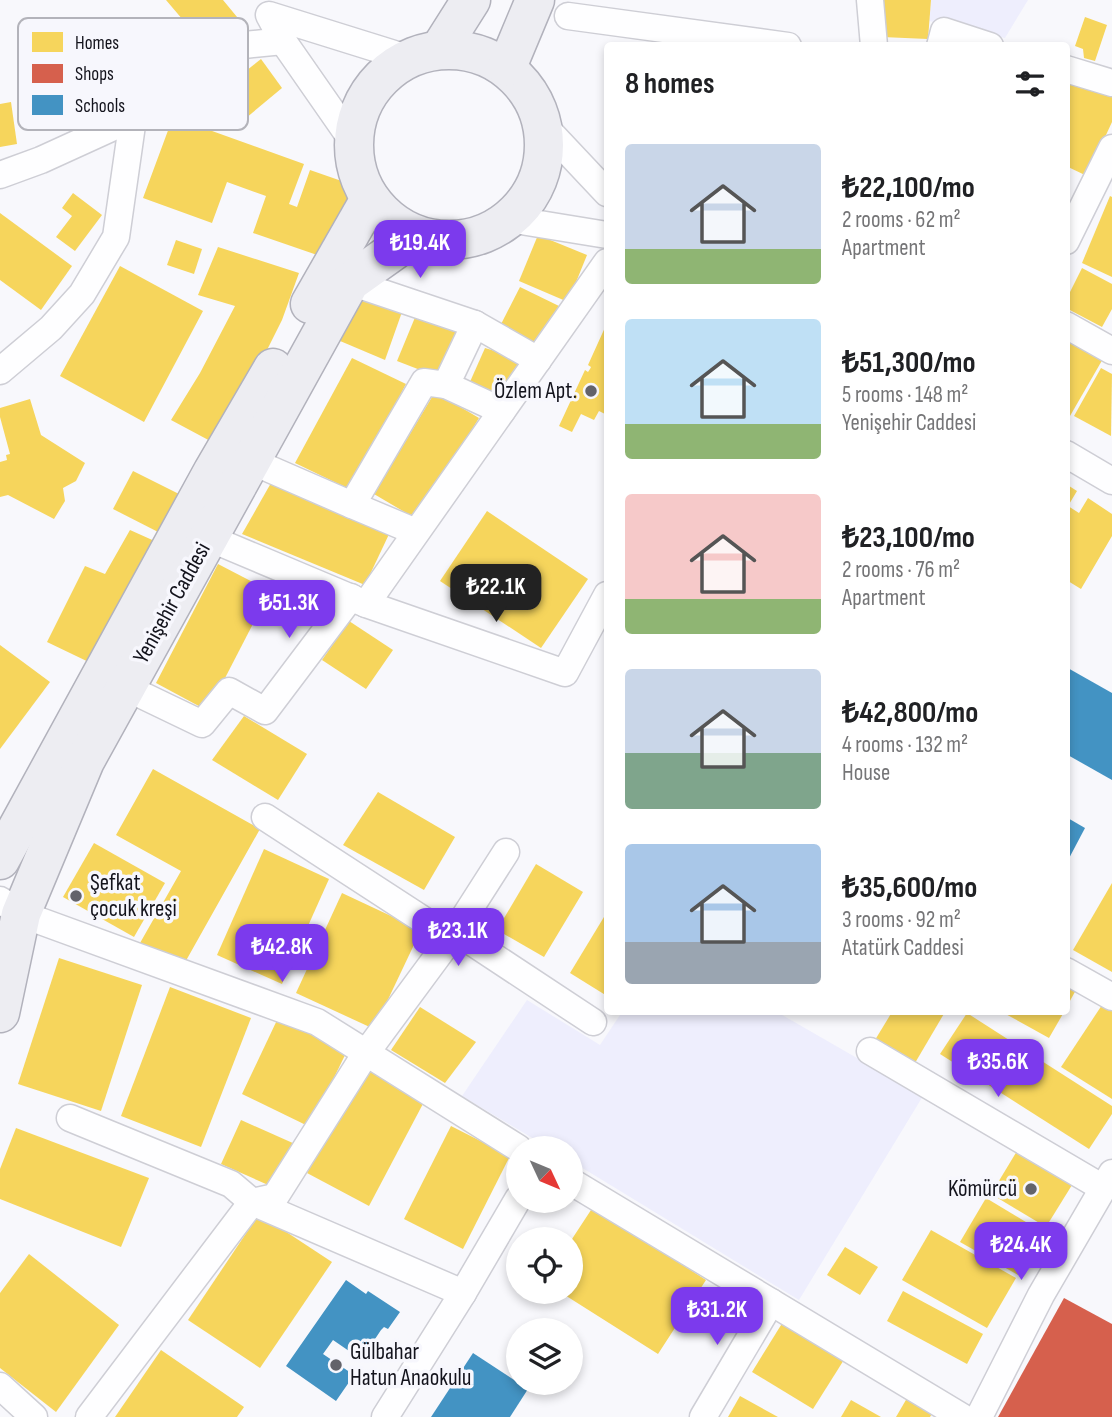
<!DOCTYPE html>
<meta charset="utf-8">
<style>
:root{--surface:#fff;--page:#f2f2f2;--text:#202124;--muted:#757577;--accent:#7c3aed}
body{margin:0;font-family:"Sofia Sans Condensed",sans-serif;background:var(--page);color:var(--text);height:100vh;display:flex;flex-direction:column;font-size:26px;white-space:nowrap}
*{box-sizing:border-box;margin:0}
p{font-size:23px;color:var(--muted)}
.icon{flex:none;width:38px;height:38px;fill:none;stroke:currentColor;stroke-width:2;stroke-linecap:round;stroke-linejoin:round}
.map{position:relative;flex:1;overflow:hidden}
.side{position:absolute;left:604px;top:42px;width:466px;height:973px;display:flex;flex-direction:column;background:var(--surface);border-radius:7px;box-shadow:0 4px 10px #0003}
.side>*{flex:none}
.needle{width:46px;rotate:134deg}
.fabs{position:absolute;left:506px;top:1136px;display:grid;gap:14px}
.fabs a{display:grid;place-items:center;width:77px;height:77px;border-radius:50%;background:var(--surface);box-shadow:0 4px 10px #0003;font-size:35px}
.price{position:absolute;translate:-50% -60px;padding:0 16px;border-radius:14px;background:var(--accent);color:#fff;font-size:23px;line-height:46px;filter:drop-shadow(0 2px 4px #0008)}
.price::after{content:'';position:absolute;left:50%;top:42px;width:21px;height:16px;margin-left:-10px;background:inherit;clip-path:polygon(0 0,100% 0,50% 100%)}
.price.selected{background:#222;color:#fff}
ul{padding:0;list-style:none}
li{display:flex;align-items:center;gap:21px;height:175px;padding:0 21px}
li span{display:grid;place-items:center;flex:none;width:196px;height:140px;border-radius:7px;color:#555}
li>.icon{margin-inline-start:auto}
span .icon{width:84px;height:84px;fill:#fffc;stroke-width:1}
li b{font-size:30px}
h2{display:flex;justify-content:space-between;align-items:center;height:84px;padding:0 21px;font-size:30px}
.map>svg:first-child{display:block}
</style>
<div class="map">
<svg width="1112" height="1417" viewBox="0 0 1112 1417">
<rect width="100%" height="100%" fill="#f8f8fc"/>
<g fill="#eeeefd">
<polygon points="931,0 1028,0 1005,38 929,21"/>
<polygon points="527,1000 600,1045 622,1012 777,1012 923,1096 799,1300 571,1161 570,1148 549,1148 462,1096"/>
</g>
<g fill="#f6d55c">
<polygon points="166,0 223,0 242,23 199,59 174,28 183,20"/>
<polygon points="882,0 931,0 928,39 882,37"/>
<polygon points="1085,17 1107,25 1095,61 1084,58 1083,49 1075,46"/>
<polygon points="261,59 282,88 240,123 218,93"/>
<polygon points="1070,76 1112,93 1112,122 1087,176 1066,166 1066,86"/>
<polygon points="11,102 17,144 0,147 0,104"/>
<polygon points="173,117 304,164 289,204 297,207 310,170 356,186 343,224 323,257 253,233 266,196 227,182 212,223 143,198"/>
<polygon points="73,193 102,215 75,251 56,237 72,216 62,208"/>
<polygon points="1110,196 1112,197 1112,277 1082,263"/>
<polygon points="0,213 72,266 41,310 0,280"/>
<polygon points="538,235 587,255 568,302 519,281"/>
<polygon points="176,240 202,249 194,274 167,265"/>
<polygon points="218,247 299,273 282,320 263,358 214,443 171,420 200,373 235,306 198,295"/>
<polygon points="120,266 203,311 144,422 60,376"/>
<polygon points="1082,268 1112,284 1112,309 1102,327 1066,308 1066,300"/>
<polygon points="520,287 559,306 537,351 497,332"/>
<polygon points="354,294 402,312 385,360 333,338"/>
<polygon points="416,315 461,332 441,378 397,361"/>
<polygon points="607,323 607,415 599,411 594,420 581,414 572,432 559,426 585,370 588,372 590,369 591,367 588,365"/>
<polygon points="1066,336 1104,357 1070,416 1066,413"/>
<polygon points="485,348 522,359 508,397 469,384"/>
<polygon points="352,358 406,384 351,490 295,463"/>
<polygon points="1101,368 1112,374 1111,436 1074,416"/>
<polygon points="435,392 479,418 418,520 374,494"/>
<polygon points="30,399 41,435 85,463 76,481 63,488 65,501 54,519 8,495 0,497 0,462 7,460 6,455 10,454 0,417 0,408"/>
<polygon points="133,471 183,496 164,535 113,509"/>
<polygon points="271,483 391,530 365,585 242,534"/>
<polygon points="1066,484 1077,491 1068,506 1079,513 1088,498 1112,514 1112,536 1081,589 1068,581 1066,584"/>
<polygon points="487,511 588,579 541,648 440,581"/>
<polygon points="130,530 159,543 97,666 47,642 85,566 105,574"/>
<polygon points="218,564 270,591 208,711 156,683"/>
<polygon points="349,621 393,650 366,689 322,660"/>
<polygon points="0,645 50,682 0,749"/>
<polygon points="244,716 307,754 278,800 212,760"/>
<polygon points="153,769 260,829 183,966 140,943 181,871 116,835"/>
<polygon points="378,792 455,837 424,890 343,845"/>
<polygon points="94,843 165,883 134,937 63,897"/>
<polygon points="264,849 329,879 282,984 217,955"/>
<polygon points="536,864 583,892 544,957 497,930"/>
<polygon points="1112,883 1112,972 1073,950"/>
<polygon points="342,893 421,930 374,1029 296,993"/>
<polygon points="607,912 607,996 570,973"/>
<polygon points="59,958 142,985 101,1111 18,1084"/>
<polygon points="1066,984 1076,990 1066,1008"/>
<polygon points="170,987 251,1018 201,1147 121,1116"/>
<polygon points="1102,1005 1112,1011 1112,1099 1061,1067"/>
<polygon points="420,1007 476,1042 445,1083 391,1050"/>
<polygon points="892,1012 945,1012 915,1063 875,1040"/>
<polygon points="1002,1012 1064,1012 1049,1038"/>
<polygon points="967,1013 1112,1106 1112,1114 1089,1149 940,1054"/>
<polygon points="278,1018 347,1051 310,1127 242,1094"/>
<polygon points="364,1067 425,1100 369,1206 307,1173"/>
<polygon points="241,1120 295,1144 275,1188 221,1164"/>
<polygon points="451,1126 510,1156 463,1249 404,1219"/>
<polygon points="16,1128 149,1178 121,1247 0,1199 0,1169"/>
<polygon points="1017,1151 1072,1185 1046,1227 991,1194"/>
<polygon points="986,1198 1044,1233 1018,1275 960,1242"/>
<polygon points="593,1207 706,1280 658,1354 560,1292 570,1292 570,1242"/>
<polygon points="259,1214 332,1262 260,1368 188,1320"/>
<polygon points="931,1230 1016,1278 987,1328 902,1280"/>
<polygon points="845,1247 878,1267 860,1295 827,1275"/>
<polygon points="29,1254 119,1325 56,1412 0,1368 0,1293"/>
<polygon points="903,1291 983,1334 967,1364 887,1321"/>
<polygon points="786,1317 847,1355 813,1409 752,1372"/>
<polygon points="161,1350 244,1407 237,1417 115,1417"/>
<polygon points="910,1393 936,1407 930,1417 896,1417"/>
<polygon points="740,1396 778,1417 728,1417"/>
<polygon points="851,1400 881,1417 841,1417"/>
</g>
<polygon fill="#d6604d" points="1064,1298 1112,1324 1112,1417 998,1417"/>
<g fill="#4393c3">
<polygon points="1066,667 1112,693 1112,780 1066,754"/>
<polygon points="1066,817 1085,828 1066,864"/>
<polygon points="346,1280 366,1294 368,1291 400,1312 388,1329 384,1327 381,1330 371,1345 374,1348 365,1362 333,1340 323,1354 354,1375 336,1401 286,1366"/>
<polygon points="473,1353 528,1389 510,1417 431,1417"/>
</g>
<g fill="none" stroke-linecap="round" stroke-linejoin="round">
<g stroke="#ceced5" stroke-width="29">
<g id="street">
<polyline points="870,0 874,46"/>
<polyline points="568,16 788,46"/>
<polyline points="940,46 944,31 990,46"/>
<polyline points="1066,69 1112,83"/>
<polyline points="543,125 607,193"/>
<polyline points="354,143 283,41 269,15 407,58"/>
<polyline points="0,175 41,160 166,103 244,45 283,41"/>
<polyline points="509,219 607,235"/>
<polyline points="1066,241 1112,148"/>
<polyline points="350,282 475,324"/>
<polyline points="1066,325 1112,351"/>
<polyline points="0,371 51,328 82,294 116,237 133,118"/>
<polyline points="502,411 446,385 475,324 538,360"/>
<polyline points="1066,454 1112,481"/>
<polyline points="251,461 352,505"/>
<polyline points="416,532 352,505 424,382 446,385"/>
<polyline points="209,538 366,604 607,262"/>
<polyline points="366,604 565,673 607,595"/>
<polyline points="125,687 202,724 229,691 265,711 351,597"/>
<polyline points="265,817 451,938"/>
<polyline points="0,900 21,914 317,1022 518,1148"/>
<polyline points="455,931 593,1022"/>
<polyline points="1066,971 1112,997"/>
<polyline points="870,1051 1103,1188"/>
<polyline points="70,1118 231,1184 252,1202 463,1293"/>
<polyline points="570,1181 962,1417"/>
<polyline points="0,1386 34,1417"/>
<polyline points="89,1417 252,1202 275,1197 366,1053 451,938 506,852"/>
<polyline points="385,1417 463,1293 518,1199"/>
<polyline points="703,1417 771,1302"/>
<polyline points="979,1417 1041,1295 1112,1173"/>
</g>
</g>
<g stroke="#b2b2bc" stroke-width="41">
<g id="primary">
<polyline points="440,49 471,0"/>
<circle cx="449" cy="145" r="95"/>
<polyline points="507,67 535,0"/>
<polyline points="310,304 370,199"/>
<polyline points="0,860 213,471 273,368"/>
<polyline points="0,1013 21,914 85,761 350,282 416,235"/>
</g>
</g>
<use href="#street" stroke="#fefeff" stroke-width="26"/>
<use href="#primary" stroke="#ededf2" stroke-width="38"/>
</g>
<g fill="#63636a" stroke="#f7f7fd" stroke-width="2.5">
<circle cx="591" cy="391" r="7"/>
<circle cx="76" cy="896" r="7"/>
<circle cx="1031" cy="1189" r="7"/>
<circle cx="336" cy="1365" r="7"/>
</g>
<g text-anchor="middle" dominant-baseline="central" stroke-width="7" stroke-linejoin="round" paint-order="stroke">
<g font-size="23" fill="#13131c" stroke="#f7f7fd" text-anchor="end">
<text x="577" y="391">Özlem Apt.</text>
<text x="90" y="883" text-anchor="start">Şefkat<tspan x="90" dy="26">çocuk kreşi</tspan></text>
<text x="1017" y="1189">Kömürcü</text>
<text x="350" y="1352" text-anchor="start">Gülbahar<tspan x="350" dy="26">Hatun Anaokulu</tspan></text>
</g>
<g font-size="23" fill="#13131c" stroke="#f7f7fd">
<text transform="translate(172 603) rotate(-61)">Yenişehir Caddesi</text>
</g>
</g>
<rect x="18" y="18" width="230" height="112" rx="10" fill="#f7f7fd" stroke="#b3b3ba" stroke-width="2"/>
<rect x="32" y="32" width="31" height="20" fill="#f6d55c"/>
<rect x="32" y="64" width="31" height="19" fill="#d6604d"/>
<rect x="32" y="95" width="31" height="20" fill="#4393c3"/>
<g font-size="19" fill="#13131c">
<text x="75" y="49">Homes</text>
<text x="75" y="80">Shops</text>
<text x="75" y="112">Schools</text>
</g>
</svg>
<div class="fabs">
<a><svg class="needle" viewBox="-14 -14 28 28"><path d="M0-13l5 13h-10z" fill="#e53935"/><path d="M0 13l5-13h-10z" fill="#757577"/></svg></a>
<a><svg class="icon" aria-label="locate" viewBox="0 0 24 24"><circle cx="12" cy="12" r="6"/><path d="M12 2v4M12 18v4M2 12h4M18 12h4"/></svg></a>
<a><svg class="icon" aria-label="layers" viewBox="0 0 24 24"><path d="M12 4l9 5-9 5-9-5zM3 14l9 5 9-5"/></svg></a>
</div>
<b class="price" style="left:420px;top:280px">₺19.4K</b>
<b class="price selected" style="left:496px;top:624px">₺22.1K</b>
<b class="price" style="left:289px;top:640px">₺51.3K</b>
<b class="price" style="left:458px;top:968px">₺23.1K</b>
<b class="price" style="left:282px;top:984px">₺42.8K</b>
<b class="price" style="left:998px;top:1099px">₺35.6K</b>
<b class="price" style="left:1021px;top:1282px">₺24.4K</b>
<b class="price" style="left:717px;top:1347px">₺31.2K</b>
<section class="side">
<h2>8 homes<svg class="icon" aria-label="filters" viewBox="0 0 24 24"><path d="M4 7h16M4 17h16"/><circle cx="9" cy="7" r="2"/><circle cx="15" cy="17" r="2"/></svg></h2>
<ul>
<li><span style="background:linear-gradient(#c9d6e8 75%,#8fb573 0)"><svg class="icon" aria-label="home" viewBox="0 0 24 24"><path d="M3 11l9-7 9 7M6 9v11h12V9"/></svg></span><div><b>₺22,100/mo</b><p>2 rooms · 62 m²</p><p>Apartment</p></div></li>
<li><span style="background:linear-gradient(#bfe0f5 75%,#8fb573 0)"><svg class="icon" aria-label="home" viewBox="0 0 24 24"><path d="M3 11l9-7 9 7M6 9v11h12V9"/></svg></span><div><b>₺51,300/mo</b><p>5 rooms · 148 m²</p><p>Yenişehir Caddesi</p></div></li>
<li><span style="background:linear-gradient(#f6c9c9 75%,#8fb573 0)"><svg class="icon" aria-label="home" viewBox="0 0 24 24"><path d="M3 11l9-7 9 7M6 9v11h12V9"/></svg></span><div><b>₺23,100/mo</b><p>2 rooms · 76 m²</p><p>Apartment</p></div></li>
<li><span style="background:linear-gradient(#c9d6e8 60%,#7fa58c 0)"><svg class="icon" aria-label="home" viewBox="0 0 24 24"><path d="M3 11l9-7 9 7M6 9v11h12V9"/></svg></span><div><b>₺42,800/mo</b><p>4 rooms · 132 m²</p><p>House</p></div></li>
<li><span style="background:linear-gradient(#a9c7e8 70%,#9aa5b1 0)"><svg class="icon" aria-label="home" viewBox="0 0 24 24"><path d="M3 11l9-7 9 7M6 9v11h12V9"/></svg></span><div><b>₺35,600/mo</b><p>3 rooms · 92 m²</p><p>Atatürk Caddesi</p></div></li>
</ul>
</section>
</div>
